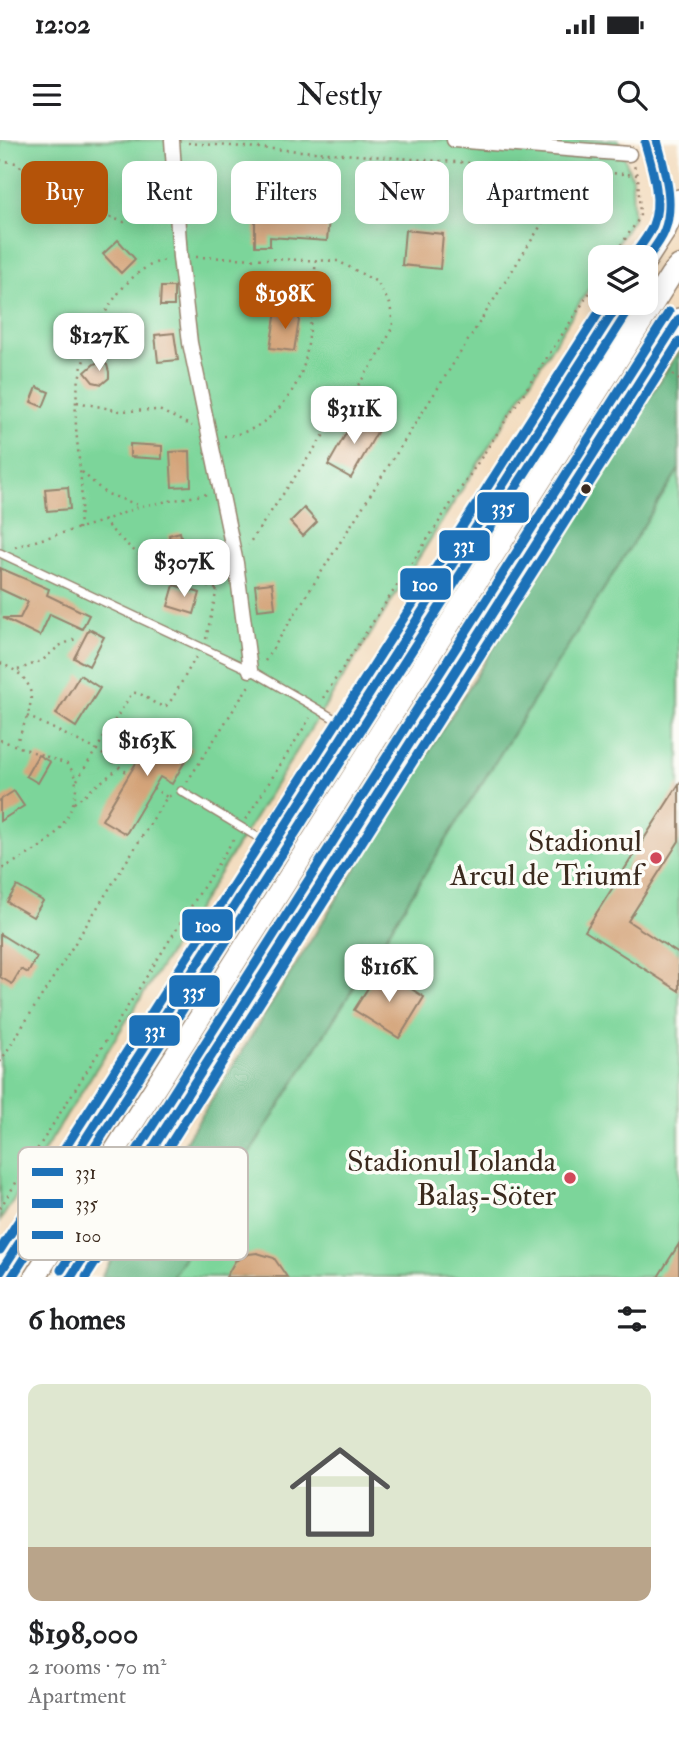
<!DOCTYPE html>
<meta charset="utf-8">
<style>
:root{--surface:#fff;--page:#f2f2f2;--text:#202124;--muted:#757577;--accent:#b45309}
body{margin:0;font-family:"IM FELL Double Pica",serif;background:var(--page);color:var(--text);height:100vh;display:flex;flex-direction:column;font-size:26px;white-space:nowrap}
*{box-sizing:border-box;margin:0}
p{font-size:23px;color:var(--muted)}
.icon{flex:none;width:38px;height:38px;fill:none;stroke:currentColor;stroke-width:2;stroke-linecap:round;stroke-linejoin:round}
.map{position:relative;height:1137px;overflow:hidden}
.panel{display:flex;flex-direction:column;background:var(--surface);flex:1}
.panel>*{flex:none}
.top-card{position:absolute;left:21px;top:21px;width:637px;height:63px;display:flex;gap:14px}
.fabs{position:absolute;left:588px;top:105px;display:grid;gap:14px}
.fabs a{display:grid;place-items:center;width:70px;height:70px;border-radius:14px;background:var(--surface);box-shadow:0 4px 18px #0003;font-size:35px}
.price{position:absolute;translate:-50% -60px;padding:0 16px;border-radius:14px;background:#fff;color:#222;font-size:23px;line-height:46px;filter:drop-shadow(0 2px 4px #0008)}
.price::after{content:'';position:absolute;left:50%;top:42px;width:21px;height:16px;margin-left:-10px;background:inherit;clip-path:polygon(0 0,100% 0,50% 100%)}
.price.current{background:var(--accent);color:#fff}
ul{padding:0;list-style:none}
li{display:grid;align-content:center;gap:14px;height:371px;padding:0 28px}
li span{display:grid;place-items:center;height:217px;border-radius:14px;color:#555}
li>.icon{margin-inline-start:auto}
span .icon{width:126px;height:126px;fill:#fffc;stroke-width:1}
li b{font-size:30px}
h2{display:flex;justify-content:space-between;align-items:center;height:84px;padding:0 28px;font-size:30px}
.chip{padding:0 24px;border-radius:14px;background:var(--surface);box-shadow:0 4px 18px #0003;font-size:24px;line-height:63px}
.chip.current{background:var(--accent);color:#fff}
.status{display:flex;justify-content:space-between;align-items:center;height:49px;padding:0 35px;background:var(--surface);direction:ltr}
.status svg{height:19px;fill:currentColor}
header{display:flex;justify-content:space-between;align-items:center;height:91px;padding:0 28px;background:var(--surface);font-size:32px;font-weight:600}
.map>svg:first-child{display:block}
</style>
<div class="status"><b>12:02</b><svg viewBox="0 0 49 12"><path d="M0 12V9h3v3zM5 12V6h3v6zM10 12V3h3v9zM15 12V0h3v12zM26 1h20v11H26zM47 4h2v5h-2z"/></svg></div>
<header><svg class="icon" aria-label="menu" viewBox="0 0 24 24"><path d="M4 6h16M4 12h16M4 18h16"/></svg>Nestly<svg class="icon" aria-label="search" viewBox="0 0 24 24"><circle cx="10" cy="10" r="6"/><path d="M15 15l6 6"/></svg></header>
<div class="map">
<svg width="679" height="1137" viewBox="0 0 679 1137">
<rect width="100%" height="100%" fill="#fdfcf7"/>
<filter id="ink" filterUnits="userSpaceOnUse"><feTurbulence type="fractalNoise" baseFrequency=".0143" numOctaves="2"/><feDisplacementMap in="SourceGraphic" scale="14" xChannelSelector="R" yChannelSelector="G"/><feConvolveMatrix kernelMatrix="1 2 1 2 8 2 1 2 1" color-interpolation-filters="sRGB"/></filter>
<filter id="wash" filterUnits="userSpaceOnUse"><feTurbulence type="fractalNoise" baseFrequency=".00686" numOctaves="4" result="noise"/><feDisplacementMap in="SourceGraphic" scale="28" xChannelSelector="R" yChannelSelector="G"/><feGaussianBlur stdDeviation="1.57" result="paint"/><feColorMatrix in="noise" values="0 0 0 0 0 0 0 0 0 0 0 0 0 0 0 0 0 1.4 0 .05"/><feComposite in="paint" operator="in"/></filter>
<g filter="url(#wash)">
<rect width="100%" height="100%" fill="#f3dcbe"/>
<g fill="#7cd59a" stroke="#5c805c" stroke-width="2">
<polygon points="0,0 618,0 632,38 633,78 609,117 600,117 600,131 0,1081"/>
<polygon points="679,329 679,1137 172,1137"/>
</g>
<polygon fill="#65b682" stroke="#507050" stroke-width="2" points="679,210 679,329 172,1137 101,1137"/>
<g id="blocks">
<g fill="#d4a47a">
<polygon points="500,31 520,34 518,55 498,52"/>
<polygon points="270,58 270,74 329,78 327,101 270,97 270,106 255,106 255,77 239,78 239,59"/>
<polygon points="405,90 443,94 440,129 402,125"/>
<polygon points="118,100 135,119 121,133 103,114"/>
<polygon points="161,147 174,147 174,166 160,166"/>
<polygon points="276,171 300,174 294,211 270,208"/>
<polygon points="174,193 178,220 158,222 155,195"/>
<polygon points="101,221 107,225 109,232 109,238 102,244 93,242 85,232 94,224"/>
<polygon points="37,247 49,252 43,267 31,262"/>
<polygon points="357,274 380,287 351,338 328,325"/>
<polygon points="130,304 162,306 162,319 130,317"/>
<polygon points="190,311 191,346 172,347 170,312"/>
<polygon points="68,347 70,369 47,371 45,349"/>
<polygon points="304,368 317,382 303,396 290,382"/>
<polygon points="180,392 183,404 171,407 169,395"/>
<polygon points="0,428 49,449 47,455 89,475 82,489 50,474 40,496 3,478 20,478 28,462 0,449"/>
<polygon points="272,443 275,468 258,470 255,445"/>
<polygon points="174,445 200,453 194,474 168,466"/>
<polygon points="89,489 104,497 89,526 74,518"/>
<polygon points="80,535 100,548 76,587 56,574"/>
<polygon points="157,588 192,609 172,644 160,637 126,694 102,680"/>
<polygon points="38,615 50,622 38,643 26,636"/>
<polygon points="679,644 679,701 628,781 679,814 679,851 585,791"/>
<polygon points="14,651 24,666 0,681 0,660"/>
<polygon points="17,746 43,761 33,777 7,762"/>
<polygon points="0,794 37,817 28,833 21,829 12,844 0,837"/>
<polygon points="380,829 424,857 399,898 354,870"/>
<polygon points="679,1104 679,1137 658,1137"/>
<polygon points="257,1113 274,1118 287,1137 226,1137 235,1121 249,1114"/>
</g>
</g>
</g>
<g filter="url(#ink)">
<use href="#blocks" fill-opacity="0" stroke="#97836e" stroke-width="2"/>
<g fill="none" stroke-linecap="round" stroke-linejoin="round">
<g stroke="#97836e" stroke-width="10">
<g id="lane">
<polyline points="657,0 667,46 668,65"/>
<polyline points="0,413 254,532 347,586"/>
<polyline points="181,651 271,705"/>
</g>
</g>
<g stroke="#97836e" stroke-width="17">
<g id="street">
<polyline points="172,0 180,117 190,203 236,423 250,530"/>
<polyline points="454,0 629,14"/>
</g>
</g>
<g stroke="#97836e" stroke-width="24">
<g id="primary">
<polyline points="646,120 664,92 679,60"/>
<polyline points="0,1133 619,163"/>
<polyline points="35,1137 671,135 679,126"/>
<polyline points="71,1137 679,179"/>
</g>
</g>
<g stroke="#97836e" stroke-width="2.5" stroke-dasharray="2 5" stroke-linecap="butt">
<polyline points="188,3 638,35"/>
<polyline points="0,20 16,23 63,61 124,82 134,75 163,73"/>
<polyline points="196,117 338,121 377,142 390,164 393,185 383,209 248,405"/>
<polyline points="613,117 640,77 638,35 634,26"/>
<polyline points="668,229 679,240"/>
<polyline points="77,262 120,271 159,270 192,286"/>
<path d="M224 296C264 295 299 254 306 216 312 184 313 151 316 119"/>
<polyline points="82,332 105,353 141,366"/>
<polyline points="103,381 141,366 208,354"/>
<path d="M78 389C88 346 73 304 76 261 79 224 92 192 112 162 125 143 142 125 165 120"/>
<path d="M15 407 103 381C141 421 164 436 217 449"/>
<polyline points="206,499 217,449 223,442"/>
<polyline points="265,521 576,30"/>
<path d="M0 523C46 542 31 568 16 604"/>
<polyline points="18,530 43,520 59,506 75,499"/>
<polyline points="323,558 600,137"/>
<polyline points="27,576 97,610 129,634"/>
<path d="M0 600 67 624C88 645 68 684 48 701 34 713 15 721 0 730"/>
<path d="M77 640 132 553C145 551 152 567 166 566L172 559 196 517"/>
<polyline points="187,642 250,544"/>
<polyline points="153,648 167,657"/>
<polyline points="74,663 119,628"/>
<polyline points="246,679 310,578"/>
<polyline points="0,922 167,657 172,655"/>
<polyline points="0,1068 235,697"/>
</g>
<use href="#lane" stroke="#fff" stroke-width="7"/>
<use href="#street" stroke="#fff" stroke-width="14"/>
<use href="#primary" stroke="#fff" stroke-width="21"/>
<g stroke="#fdfcf7" stroke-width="14">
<g id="bus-1">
<path d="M646 120C652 111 660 102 664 92 676 63 664 29 657 0"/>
<polyline points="0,1133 619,163"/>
<polyline points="71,1137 679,179"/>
</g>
</g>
<g stroke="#fdfcf7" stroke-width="14">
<g id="bus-2">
<polyline points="12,1137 629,170"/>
<polyline points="86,1137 679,202"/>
</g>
</g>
<g stroke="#fdfcf7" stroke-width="14">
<g id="bus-3">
<path d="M635 114C641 104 649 96 653 85 663 60 652 28 645 3"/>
<polyline points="0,1110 605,163"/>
<polyline points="61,1130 669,172"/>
</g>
</g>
<use href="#bus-1" stroke="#1d71b8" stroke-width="9"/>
<use href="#bus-2" stroke="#1d71b8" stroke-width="9"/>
<use href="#bus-3" stroke="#1d71b8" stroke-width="9"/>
</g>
</g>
<circle fill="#3b2a1e" stroke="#fdfcf7" stroke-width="2.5" cx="586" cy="349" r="6"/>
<g fill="#d1495b" stroke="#fdfcf7" stroke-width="2.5">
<circle cx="656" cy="718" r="7"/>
<circle cx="570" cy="1038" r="7"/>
</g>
<g text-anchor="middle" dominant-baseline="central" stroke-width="7" stroke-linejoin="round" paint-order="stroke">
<g font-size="30" fill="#3b2a1e" stroke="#fdfcf7" text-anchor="end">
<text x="642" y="701">Stadionul<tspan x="642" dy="34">Arcul de Triumf</tspan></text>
<text x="556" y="1021">Stadionul Iolanda<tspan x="556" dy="34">Balaș-Söter</tspan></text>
</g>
</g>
<rect x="18" y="1007" width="230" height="113" rx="10" fill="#fdfcf7" stroke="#c3bdb6" stroke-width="2"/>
<rect x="32" y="1028" width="31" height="8" fill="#1d71b8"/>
<rect x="32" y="1059" width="31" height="9" fill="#1d71b8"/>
<rect x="32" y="1091" width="31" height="8" fill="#1d71b8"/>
<g font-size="19" fill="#3b2a1e">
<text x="75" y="1039">331</text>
<text x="75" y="1070">335</text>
<text x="75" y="1102">100</text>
</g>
<g stroke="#fdfcf7" stroke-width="2.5">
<rect x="476" y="351" width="54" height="33" rx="7" fill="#1d71b8"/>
<rect x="438" y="389" width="53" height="33" rx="7" fill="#1d71b8"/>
<rect x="399" y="427" width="53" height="34" rx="7" fill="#1d71b8"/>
<rect x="181" y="768" width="53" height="34" rx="7" fill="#1d71b8"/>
<rect x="168" y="834" width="53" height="34" rx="7" fill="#1d71b8"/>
<rect x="128" y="874" width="53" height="33" rx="7" fill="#1d71b8"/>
</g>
<g font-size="19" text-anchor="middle" font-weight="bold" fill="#fff">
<text x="503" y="374">335</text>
<text x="464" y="412">331</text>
<text x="425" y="451">100</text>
<text x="208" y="792">100</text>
<text x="194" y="858">335</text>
<text x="155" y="897">331</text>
</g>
</svg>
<div class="fabs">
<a><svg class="icon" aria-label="layers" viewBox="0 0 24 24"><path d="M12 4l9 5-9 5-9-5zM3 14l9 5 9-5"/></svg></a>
</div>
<b class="price current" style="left:285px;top:191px">$198K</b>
<b class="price" style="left:99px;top:233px">$127K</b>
<b class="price" style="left:354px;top:306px">$311K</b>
<b class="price" style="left:184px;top:459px">$307K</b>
<b class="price" style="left:147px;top:638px">$163K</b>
<b class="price" style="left:389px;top:864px">$116K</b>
<div class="top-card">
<a class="chip current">Buy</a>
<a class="chip">Rent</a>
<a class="chip">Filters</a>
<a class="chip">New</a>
<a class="chip">Apartment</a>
</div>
</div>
<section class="panel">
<h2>6 homes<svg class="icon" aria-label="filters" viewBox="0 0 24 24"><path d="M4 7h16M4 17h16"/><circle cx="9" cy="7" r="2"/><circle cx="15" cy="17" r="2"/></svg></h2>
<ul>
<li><span style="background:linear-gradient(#dfe7d0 75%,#b9a48a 0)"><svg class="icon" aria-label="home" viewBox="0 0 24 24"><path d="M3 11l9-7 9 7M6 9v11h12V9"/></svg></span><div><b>$198,000</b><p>2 rooms · 70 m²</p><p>Apartment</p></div></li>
</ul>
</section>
